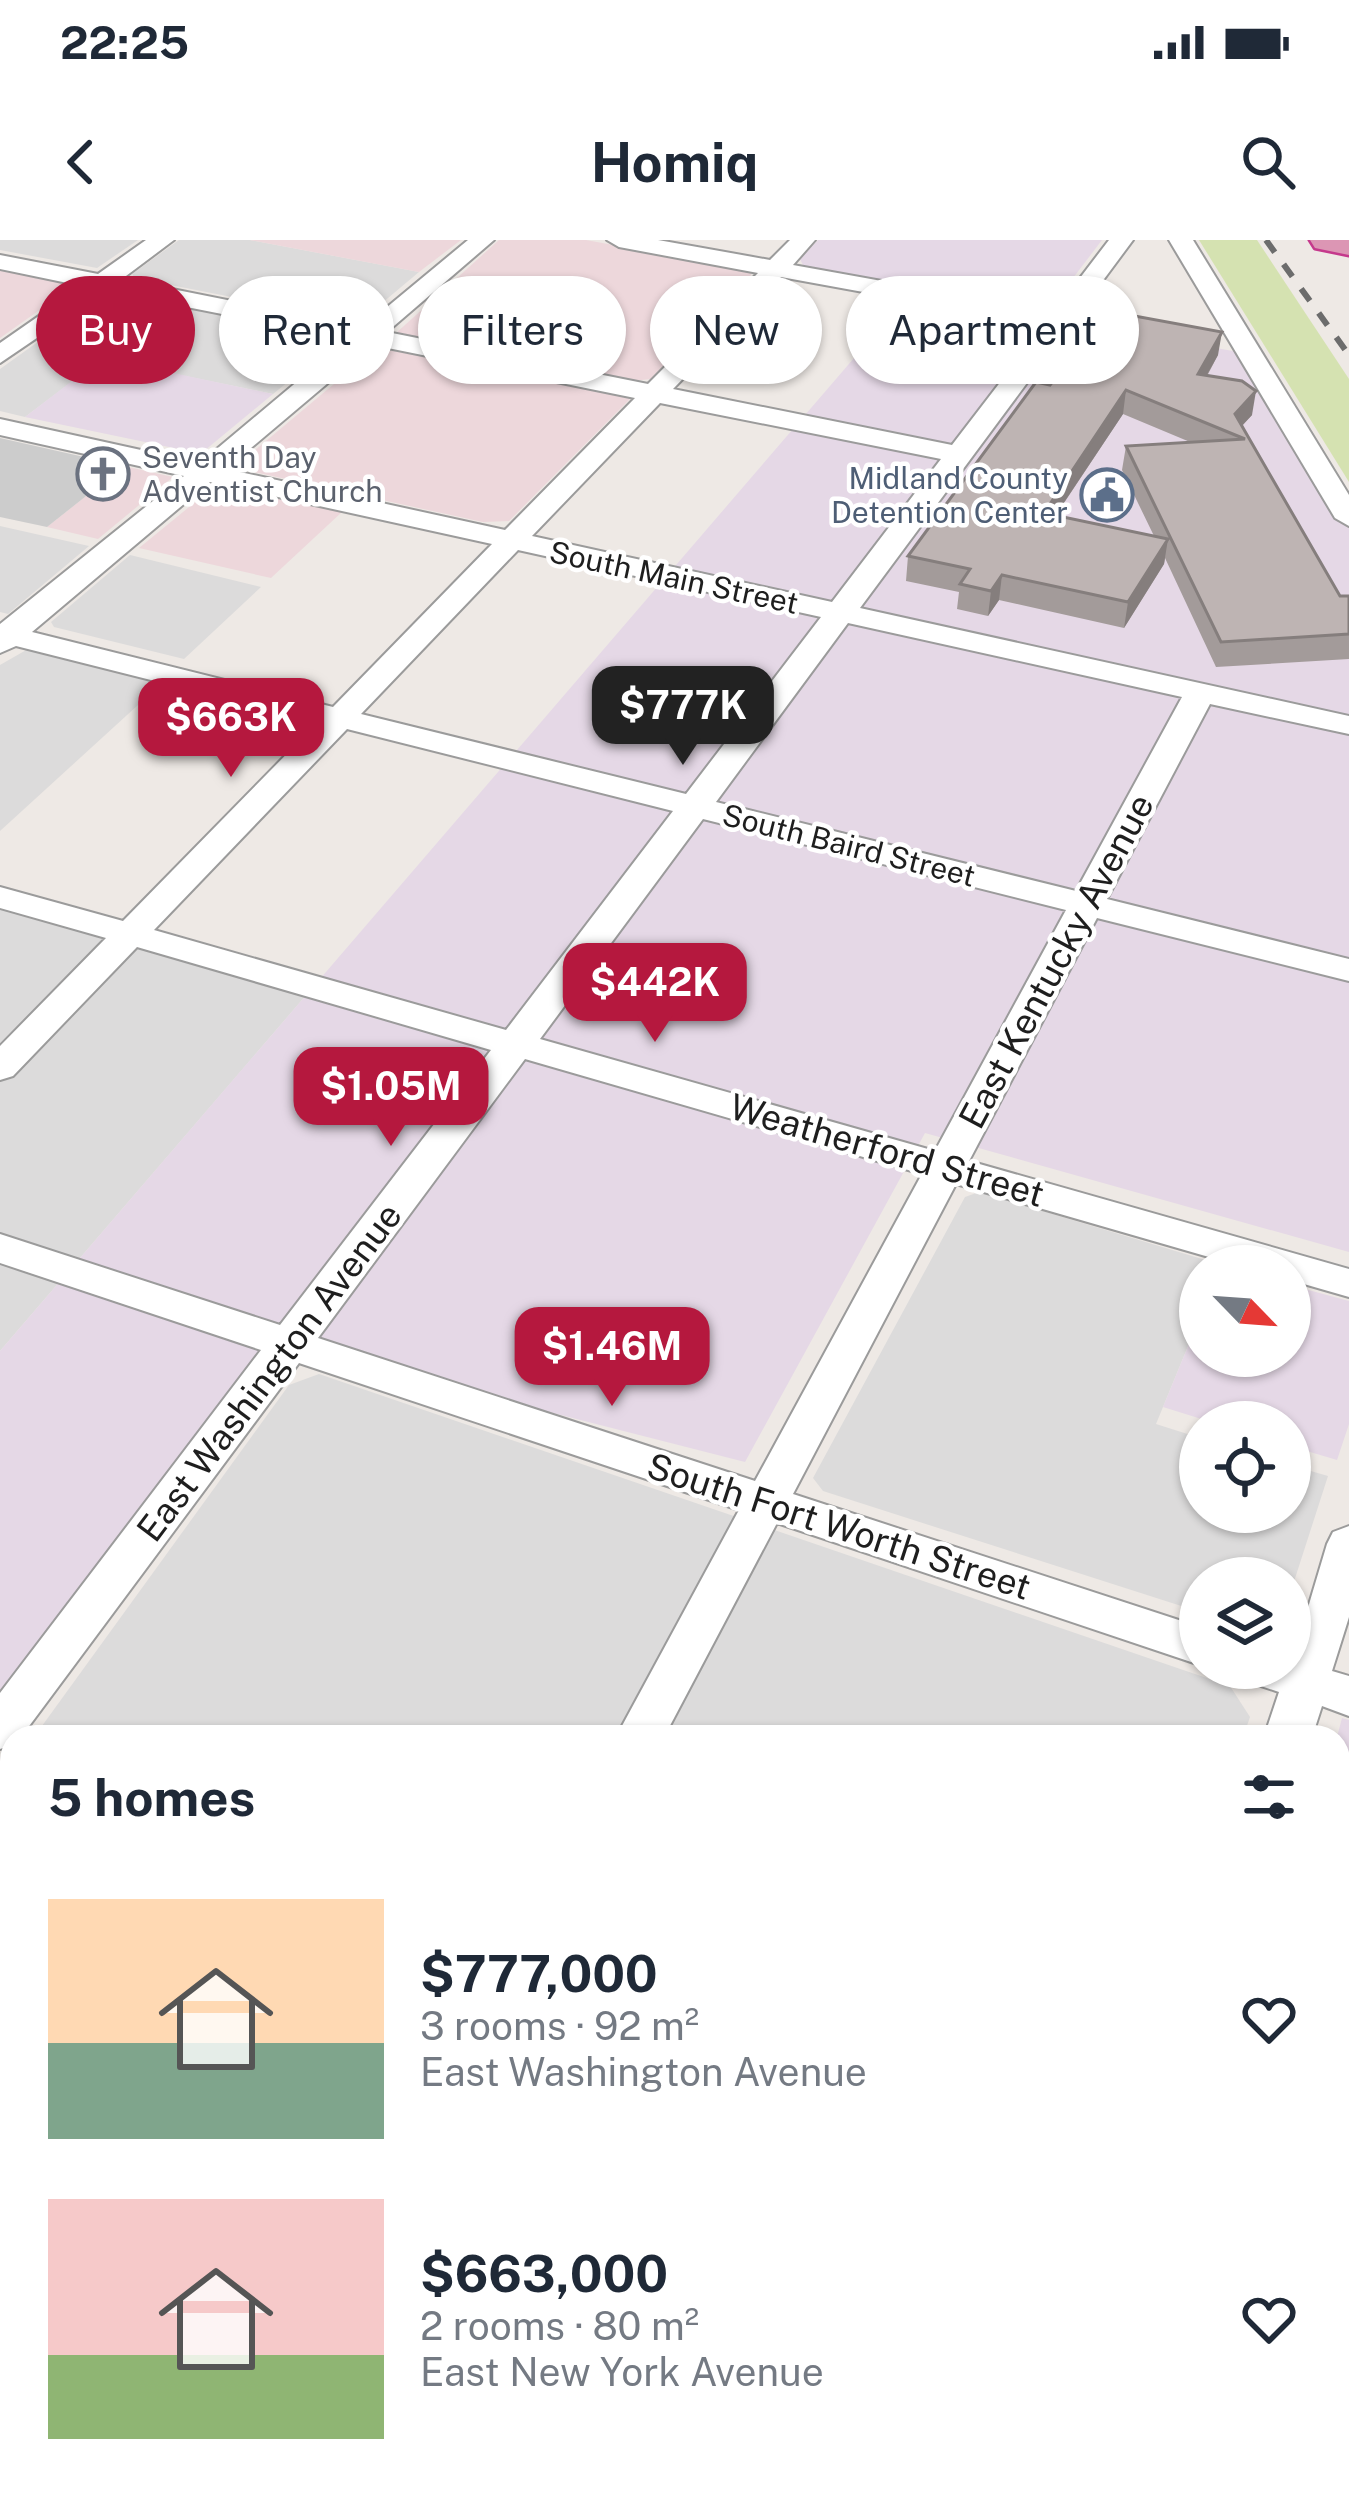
<!DOCTYPE html>
<meta charset="utf-8">
<style>
:root{--surface:#fff;--page:#f6f6f7;--text:#1f2937;--muted:#747a83;--accent:#b5183e}
body{margin:0;font-family:"Public Sans",sans-serif;background:var(--page);color:var(--text);height:100vh;display:flex;flex-direction:column;font-size:45px;white-space:nowrap}
*{box-sizing:border-box;margin:0}
p{font-size:39px;color:var(--muted)}
.icon{flex:none;width:66px;height:66px;fill:none;stroke:currentColor;stroke-width:2;stroke-linecap:round;stroke-linejoin:round}
.map{position:relative;flex:1;overflow:hidden}
.details{position:absolute;left:0px;top:1485px;width:1350px;height:771px;display:flex;flex-direction:column;background:var(--surface);border-radius:36px 36px 0 0;box-shadow:0 3px 9px #0004}
.details>*{flex:none}
.hud{position:absolute;left:36px;top:36px;width:1278px;height:108px;display:flex;gap:24px}
.needle{width:78px;rotate:115deg}
.buttons{position:absolute;left:1179px;top:1005px;display:grid;gap:24px}
.buttons a{display:grid;place-items:center;width:132px;height:132px;border-radius:50%;background:var(--surface);box-shadow:0 3px 9px #0004;font-size:60px}
.price{position:absolute;translate:-50% -102px;padding:0 27px;border-radius:24px;background:var(--accent);color:#fff;font-size:39px;line-height:78px;filter:drop-shadow(0 3px 6px #0008)}
.price::after{content:'';position:absolute;left:50%;top:72px;width:36px;height:27px;margin-left:-18px;background:inherit;clip-path:polygon(0 0,100% 0,50% 100%)}
.price.on{background:#222;color:#fff}
ul{padding:0;list-style:none}
li{display:flex;align-items:center;gap:36px;height:300px;padding:0 48px}
li span{display:grid;place-items:center;flex:none;width:336px;height:240px;border-radius:0px;color:#555}
li>.icon{margin-inline-start:auto}
span .icon{width:144px;height:144px;fill:#fffc;stroke-width:1}
li b{font-size:51px}
h2{display:flex;justify-content:space-between;align-items:center;height:144px;padding:0 48px;font-size:51px}
.chip{padding:0 42px;border-radius:54px;background:var(--surface);box-shadow:0 3px 9px #0004;font-size:42px;line-height:108px}
.chip.on{background:var(--accent);color:#fff}
.status{display:flex;justify-content:space-between;align-items:center;height:84px;padding:0 60px;background:var(--surface);direction:ltr}
.status svg{height:33px;fill:currentColor}
header{display:flex;justify-content:space-between;align-items:center;height:156px;padding:0 48px;background:var(--surface);font-size:54px;font-weight:700}
.map>svg:first-child{display:block}
</style>
<div class="status"><b>22:25</b><svg viewBox="0 0 49 12"><path d="M0 12V9h3v3zM5 12V6h3v6zM10 12V3h3v9zM15 12V0h3v12zM26 1h20v11H26zM47 4h2v5h-2z"/></svg></div>
<header><svg class="icon" aria-label="back" viewBox="0 0 24 24"><path d="M15 5l-7 7 7 7"/></svg>Homiq<svg class="icon" aria-label="search" viewBox="0 0 24 24"><circle cx="10" cy="10" r="6"/><path d="M15 15l6 6"/></svg></header>
<div class="map">
<svg width="1349" height="2254" viewBox="0 0 1349 2254">
<rect width="100%" height="100%" fill="#eee9e5"/>
<g fill="#dcdbdb">
<polygon points="0,0 138,0 97,28 0,10"/>
<polygon points="179,0 250,0 419,32 363,79 353,81 135,38 132,34"/>
<polygon points="116,52 337,96 340,100 273,154 102,119 25,177 0,171 0,129 105,54"/>
<polygon points="0,286 89,306 8,374 0,372"/>
<polygon points="130,315 261,347 184,419 54,387 51,382"/>
<polygon points="28,409 161,444 0,591 0,425"/>
<polygon points="0,657 314,746 0,1111"/>
<polygon points="979,952 1222,1025 1200,1026 1200,1077 1156,1184 1200,1198 1200,1272 1290,1272 1290,1225 1328,1236 1290,1354 1290,1338 1200,1338 1200,1372 823,1251 813,1238 965,957"/>
<polygon points="319,1134 1230,1446 1250,1477 1243,1497 34,1497 289,1145"/>
<polygon points="12,1527 12,2244 175,2244 170,2254 0,2254 0,1544"/>
<polygon points="1338,1739 1349,1743 1349,1994 1338,1990"/>
<polygon points="215,2244 992,2244 989,2254 236,2254"/>
</g>
<g fill="#edd7db">
<polygon points="250,0 461,0 419,32"/>
<polygon points="499,0 586,0 750,30 751,35 651,139 632,141 395,94"/>
<polygon points="0,30 69,43 72,47 0,98"/>
<polygon points="377,108 625,153 630,159 509,281 483,282 240,229 241,222"/>
<polygon points="124,226 173,237 98,299 47,287"/>
<polygon points="216,245 342,272 271,338 139,308"/>
</g>
<g fill="#e5d8e6">
<polygon points="818,0 1102,0 1051,67 1037,68 804,27 800,19"/>
<polygon points="910,53 1255,115 1349,269 1349,1012 925,893 745,1222 290,1106 0,1490 0,1111"/>
<polygon points="102,118 273,154 204,211 193,212 25,177"/>
<polygon points="1290,1045 1349,1061 1349,1184 1337,1220 1290,1206 1290,1182 1211,1182 1163,1167 1200,1077 1200,1116 1290,1116"/>
<polygon points="1342,1478 1349,1480 1349,1711 1338,1707 1337,1497"/>
<polygon points="1338,2082 1349,2086 1349,2254 1110,2254 1113,2244 1338,2244"/>
</g>
<polygon fill="#ccc" points="0,198 124,226 47,287 0,277"/>
<polygon fill="#d5e2b1" points="1199,0 1257,0 1349,139 1349,242"/>
<g fill="none" stroke-linecap="round" stroke-linejoin="round">
<g stroke="#9b9b9b" stroke-width="4">
<g id="minor">
<path d="M146 0H174L122 39 363 87 468 0H494L387 92 648 144 758 33 619 7 607 0H658L770 20 790 0H815L793 25 1054 72 1109 0H1133L860 368 1349 476V494L1210 464 1107 659 1349 719V741L1097 678 969 921 1349 1029V1057L1290 1040V1026H1240L956 944 793 1254 1200 1387V1425L777 1283 664 1497H616L739 1270 299 1123 21 1497H12V1505L0 1509V1453L261 1110 0 1023V994L280 1085 491 810 137 707 13 836 0 840V806L106 698 0 668V647L123 681 318 482 16 406 0 413V384L184 236 0 195V179L200 223 348 99 106 51 0 123V103L82 46 0 29V15L98 34ZM781 37 1044 85 952 205 673 149ZM373 105 635 158 505 290 226 229ZM660 163 941 219 832 362 532 296ZM210 242 492 304 333 467 32 392ZM518 310 821 377 686 554 361 474ZM848 383 1182 457 1076 651 716 562ZM347 489 673 571 506 790 154 690ZM703 579 1066 670 935 911 540 799ZM525 819 922 934 755 1241 318 1098Z"/>
<polygon points="1169,0 1193,0 1349,255 1349,286 1335,278"/>
<polygon points="1349,1286 1349,1377 1332,1431 1349,1436 1349,1476 1322,1466 1312,1497 1264,1497 1279,1452 1249,1442 1243,1428 1290,1428 1327,1304 1333,1292"/>
<polygon points="1338,2019 1349,2023 1349,2080 1338,2076"/>
<polygon points="0,2211 12,2216 12,2244 53,2244 57,2254 0,2254"/>
<polygon points="209,2244 270,2244 266,2254 205,2254"/>
<polygon points="1022,2244 1082,2244 1079,2254 1019,2254"/>
</g>
</g>
<g stroke="#c5398c" stroke-width="5">
<polygon id="highway" points="1310,0 1349,0 1349,15 1315,8"/>
</g>
<use href="#minor" fill="#fff" fill-rule="evenodd"/>
<use href="#highway" fill="#dc96b4" fill-rule="evenodd"/>
<polyline stroke="#6c6c6c" stroke-width="6" stroke-dasharray="15 15" stroke-linecap="butt" points="1266,0 1349,115"/>
</g>
<path fill="#a39b9a" fill-rule="evenodd" d="M1068 97 1218 115 1207 136 1252 175 1242 186 1340 356H1349V419L1216 427 1165 318 1164 324 1124 388 999 360 988 376 957 369 959 352 906 341 908 316 1069 122 1065 121ZM1123 174 1190 202 1126 206 1122 230 1154 296 1056 275Z"/>
<g fill="#857e7d">
<polygon points="1222,92 1218,115 1194,158 1198,134"/>
<polygon points="1126,150 1123,174 1041,297 1044,273"/>
<polygon points="1256,151 1252,175 1234,194 1235,174"/>
<polygon points="1168,299 1164,324 1124,388 1128,362"/>
<polygon points="1002,335 999,360 988,376 991,351"/>
</g>
<polygon fill="#beb4b3" stroke="#857e7d" stroke-width="3" points="1091,68 1222,92 1198,134 1242,141 1256,151 1235,174 1340,356 1349,356 1349,394 1221,402 1126,206 1245,199 1126,150 1044,273 1168,299 1128,362 1002,335 991,351 960,344 970,329 908,316 1036,142 1050,145 1085,101 1068,97"/>
<defs>
<g id="church-ring" transform="scale(2.7)"><circle r="9.5" fill="#fff" stroke="#6b7280" stroke-width="1.5"/><path d="M-1.2-6h2.4v3.5h3.3v2.4h-3.3V6h-2.4V-.1h-3.3v-2.4h3.3Z" fill="#6b7280"/></g>
<g id="civic-ring" transform="scale(2.7)"><circle r="9.5" fill="#fff" stroke="#5c6f8a" stroke-width="1.5"/><path d="M-.6-6.5H3V-4.5H.6V-3L4-1V1h2V6H-6V1h2V-1L-.6-3ZM-1.2 2.5V6h2.4V2.5Z" fill="#5c6f8a"/></g>
</defs>
<g fill-rule="evenodd">
<use href="#church-ring" x="103" y="234"/>
<use href="#civic-ring" x="1107" y="255"/>
</g>
<g text-anchor="middle" dominant-baseline="central" stroke-width="9" stroke-linejoin="round" paint-order="stroke">
<g font-size="30" fill="#5b616d" stroke="#fff" text-anchor="start">
<text x="142" y="217">Seventh Day<tspan x="142" dy="34">Adventist Church</tspan></text>
</g>
<g font-size="30" fill="#4e5e75" stroke="#fff" text-anchor="end">
<text x="1068" y="238">Midland County<tspan x="1068" dy="34">Detention Center</tspan></text>
</g>
<g font-size="30" fill="#1e1e1e" stroke="#fff">
<text transform="translate(674 337) rotate(12)">South Main Street</text>
<text transform="translate(849 605) rotate(14)">South Baird Street</text>
</g>
<g font-size="36" fill="#1e1e1e" stroke="#fff">
<text transform="translate(1056 721) rotate(-62)">East Kentucky Avenue</text>
<text transform="translate(887 910) rotate(16)">Weatherford Street</text>
<text transform="translate(269 1132) rotate(-53)">East Washington Avenue</text>
<text transform="translate(839 1286) rotate(18)">South Fort Worth Street</text>
</g>
</g>
</svg>
<div class="buttons">
<a><svg class="needle" viewBox="-14 -14 28 28"><path d="M0-13l5 13h-10z" fill="#e53935"/><path d="M0 13l5-13h-10z" fill="#747a83"/></svg></a>
<a><svg class="icon" aria-label="locate" viewBox="0 0 24 24"><circle cx="12" cy="12" r="6"/><path d="M12 2v4M12 18v4M2 12h4M18 12h4"/></svg></a>
<a><svg class="icon" aria-label="layers" viewBox="0 0 24 24"><path d="M12 4l9 5-9 5-9-5zM3 14l9 5 9-5"/></svg></a>
</div>
<b class="price on" style="left:683px;top:528px">$777K</b>
<b class="price" style="left:231px;top:540px">$663K</b>
<b class="price" style="left:655px;top:805px">$442K</b>
<b class="price" style="left:391px;top:909px">$1.05M</b>
<b class="price" style="left:612px;top:1169px">$1.46M</b>
<div class="hud">
<a class="chip on">Buy</a>
<a class="chip">Rent</a>
<a class="chip">Filters</a>
<a class="chip">New</a>
<a class="chip">Apartment</a>
</div>
<section class="details">
<h2>5 homes<svg class="icon" aria-label="filters" viewBox="0 0 24 24"><path d="M4 7h16M4 17h16"/><circle cx="9" cy="7" r="2"/><circle cx="15" cy="17" r="2"/></svg></h2>
<ul>
<li><span style="background:linear-gradient(#ffd9b3 60%,#7fa58c 0)"><svg class="icon" aria-label="home" viewBox="0 0 24 24"><path d="M3 11l9-7 9 7M6 9v11h12V9"/></svg></span><div><b>$777,000</b><p>3 rooms · 92 m²</p><p>East Washington Avenue</p></div><svg class="icon" aria-label="heart" viewBox="0 0 24 24"><path d="M12 20l-8-8c-3-5 5-10 8-4 3-6 11-1 8 4z"/></svg></li>
<li><span style="background:linear-gradient(#f6c9c9 65%,#8fb573 0)"><svg class="icon" aria-label="home" viewBox="0 0 24 24"><path d="M3 11l9-7 9 7M6 9v11h12V9"/></svg></span><div><b>$663,000</b><p>2 rooms · 80 m²</p><p>East New York Avenue</p></div><svg class="icon" aria-label="heart" viewBox="0 0 24 24"><path d="M12 20l-8-8c-3-5 5-10 8-4 3-6 11-1 8 4z"/></svg></li>
</ul>
</section>
</div>
